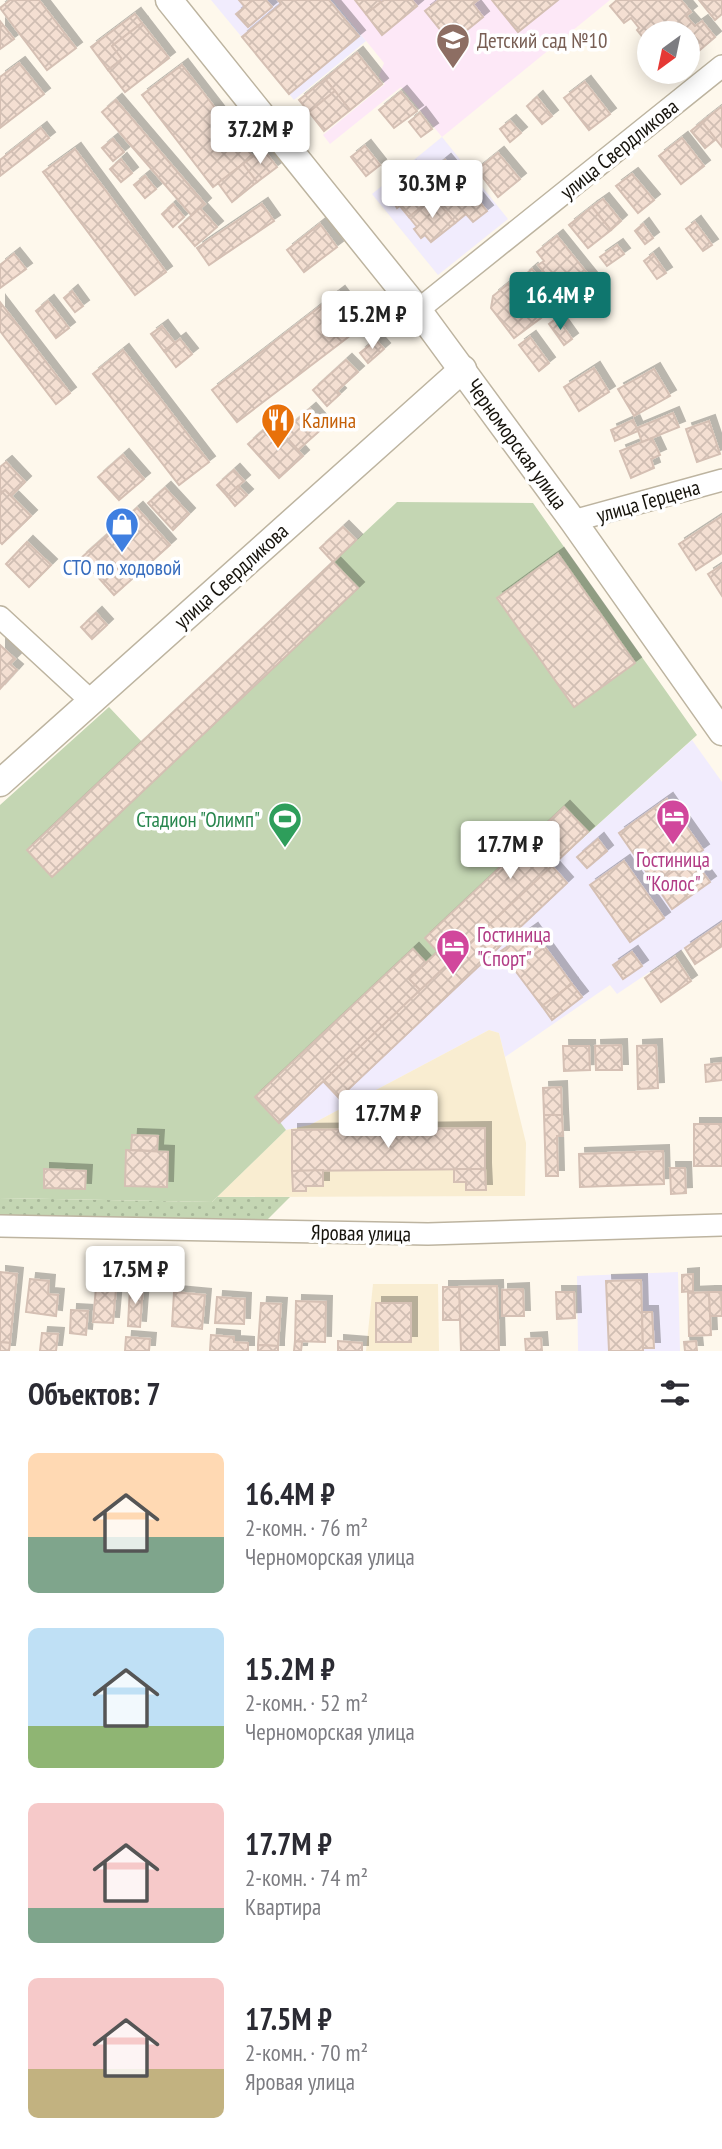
<!DOCTYPE html>
<html lang="ru">
<meta charset="utf-8">
<style>
:root{--surface:#fff;--page:#f7f7f7;--text:#2b2b33;--muted:#7c7c81;--accent:#0f766e}
body{margin:0;font-family:"PT Sans Narrow",sans-serif;background:var(--page);color:var(--text);height:100vh;display:flex;flex-direction:column;font-size:26px;white-space:nowrap}
*{box-sizing:border-box;margin:0}
p{font-size:23px;color:var(--muted)}
.icon{flex:none;width:38px;height:38px;fill:none;stroke:currentColor;stroke-width:2;stroke-linecap:round;stroke-linejoin:round}
.map{position:relative;height:1351px;overflow:hidden}
.details{display:flex;flex-direction:column;background:var(--surface);flex:1}
.details>*{flex:none}
.needle{width:46px;rotate:213deg}
.controls{position:absolute;left:637px;top:21px;display:grid;gap:14px}
.controls a{display:grid;place-items:center;width:63px;height:63px;border-radius:50%;background:var(--surface);box-shadow:0 4px 18px #0003;font-size:35px}
.price{position:absolute;translate:-50% -60px;padding:0 16px;border-radius:7px;background:#fff;color:#222;font-size:23px;line-height:46px;filter:drop-shadow(0 2px 4px #0008)}
.price::after{content:'';position:absolute;left:50%;top:42px;width:21px;height:16px;margin-left:-10px;background:inherit;clip-path:polygon(0 0,100% 0,50% 100%)}
.price.current{background:var(--accent);color:#fff}
ul{padding:0;list-style:none}
li{display:flex;align-items:center;gap:21px;height:175px;padding:0 28px}
li span{display:grid;place-items:center;flex:none;width:196px;height:140px;border-radius:10px;color:#555}
li>.icon{margin-inline-start:auto}
span .icon{width:84px;height:84px;fill:#fffc;stroke-width:1}
li b{font-size:30px}
h2{display:flex;justify-content:space-between;align-items:center;height:84px;padding:0 28px;font-size:30px}
.map>svg:first-child{display:block}
</style>
<div class="map">
<svg width="722" height="1351" viewBox="0 0 722 1351">
<defs>
<pattern id="grass-dots" width="8" height="8" patternUnits="userSpaceOnUse" patternTransform="scale(1.75)"><rect width="8" height="8" fill="#c4d6b3"/><path d="M2 2h.1M6 6h.1" fill="none" stroke="#a8b799" stroke-width="1.8" stroke-linecap="round"/></pattern>
<pattern id="building-cross-hatch" width="8" height="8" patternUnits="userSpaceOnUse" patternTransform="scale(1.75)"><rect width="8" height="8" fill="#f4dfd2"/><path d="M0 0l8 8M0 8l8-8" fill="none" stroke="#d0beb3"/></pattern>
<filter id="shadow"><feDropShadow dx="6" dy="-6" stdDeviation="0" flood-color="#0004"/></filter>
</defs>
<rect width="100%" height="100%" fill="#fef8ec"/>
<g fill="#f1ecfd">
<polygon points="211,0 333,0 366,41 294,100"/>
<polygon points="442,137 508,219 438,275 372,194"/>
<polygon points="692,740 722,782 722,923 617,994 610,985 505,1057 499,1033 489,1030 310,1125 286,1130 279,1123 323,1081 339,1097 567,882 552,866"/>
<polygon points="678,1272 680,1351 578,1351 577,1276"/>
</g>
<g fill="#f9edd1">
<polygon points="489,1030 499,1033 526,1143 525,1196 217,1197 286,1130 310,1125"/>
<polygon points="373,1284 438,1284 439,1351 366,1351"/>
</g>
<polygon fill="#fde8f7" points="333,0 610,0 442,137 401,87 330,144 323,135 385,84 379,76 384,63"/>
<polygon fill="url(#grass-dots)" points="217,1197 290,1197 264,1223 0,1217 0,1198 212,1202"/>
<polygon fill="#c4d6b3" points="397,502 533,503 697,735 552,866 567,883 339,1098 323,1082 280,1122 286,1130 212,1202 0,1198 0,805 109,707 142,742"/>
<g fill="url(#building-cross-hatch)" stroke="#d5c0b4" stroke-width="2" filter="url(#shadow)">
<polygon points="10,0 39,0 76,48 47,70 0,8"/>
<polygon points="239,0 253,0 245,7"/>
<polygon points="253,0 266,0 272,7 248,27 236,14"/>
<polygon points="278,0 329,0 359,36 289,94 242,37 281,4"/>
<polygon points="355,0 379,0 381,2 366,14"/>
<polygon points="384,0 412,0 417,6 382,35 366,14"/>
<polygon points="439,0 478,0 473,4 483,17 451,43 425,11"/>
<polygon points="492,0 558,0 518,32"/>
<polygon points="617,0 681,0 691,12 686,16 695,26 702,21 715,37 694,55 688,47 688,33 649,33 649,45 637,30 639,28 631,18 624,23 610,6"/>
<polygon points="699,0 722,0 722,14 715,20"/>
<polygon points="135,14 142,23 112,46 122,59 108,70 91,47"/>
<polygon points="0,21 14,39 0,49"/>
<polygon points="142,23 169,58 125,92 108,70 122,59 112,46"/>
<polygon points="357,53 382,84 350,110 325,79"/>
<polygon points="19,63 44,94 0,128 0,77"/>
<polygon points="182,65 253,157 213,187 142,95"/>
<polygon points="325,79 335,91 309,112 299,100"/>
<polygon points="585,82 610,114 589,130 564,98"/>
<polygon points="335,91 350,110 324,131 309,112"/>
<polygon points="401,92 417,111 394,128 379,110"/>
<polygon points="537,97 552,116 542,124 527,106"/>
<polygon points="116,100 205,204 192,216 102,112"/>
<polygon points="721,107 722,109 722,147 702,122"/>
<polygon points="420,113 432,129 421,137 409,122"/>
<polygon points="510,121 521,133 510,142 500,129"/>
<polygon points="702,122 716,139 705,148 691,131"/>
<polygon points="41,128 49,138 0,176 0,160"/>
<polygon points="682,138 704,166 681,184 659,156"/>
<polygon points="113,139 124,152 113,161 102,148"/>
<polygon points="365,146 380,165 366,176 351,157"/>
<polygon points="75,149 166,272 135,295 43,172"/>
<polygon points="263,149 277,167 257,182 243,164"/>
<polygon points="498,153 520,179 498,197 477,170"/>
<polygon points="121,159 132,173 121,182 110,169"/>
<polygon points="445,160 487,211 473,222 466,214 455,223 420,181"/>
<polygon points="243,164 257,182 232,202 218,183"/>
<polygon points="410,167 434,197 409,217 400,206 397,208 385,187"/>
<polygon points="632,174 654,200 638,213 616,186"/>
<polygon points="145,176 156,189 145,198 134,185"/>
<polygon points="434,197 455,223 431,242 425,235 421,238 414,229 417,227 409,217"/>
<polygon points="603,199 621,221 611,230 592,207"/>
<polygon points="173,204 184,217 173,227 162,214"/>
<polygon points="262,204 274,221 209,265 197,248"/>
<polygon points="592,207 611,230 588,248 569,225"/>
<polygon points="200,208 217,227 195,246 179,227"/>
<polygon points="695,222 712,245 703,251 686,229"/>
<polygon points="320,224 337,247 304,272 287,250"/>
<polygon points="643,224 653,238 645,244 635,231"/>
<polygon points="557,236 591,278 566,298 538,265 544,261 537,252"/>
<polygon points="617,245 624,254 607,266 600,257"/>
<polygon points="14,254 26,269 0,288 0,265"/>
<polygon points="653,254 666,273 657,279 644,261"/>
<polygon points="532,269 551,294 543,301 524,276"/>
<polygon points="512,281 541,318 514,338 491,308 493,296"/>
<polygon points="72,291 83,306 75,312 64,298"/>
<polygon points="339,292 364,325 237,422 212,390"/>
<polygon points="551,294 559,304 551,310 543,301"/>
<polygon points="48,301 69,328 56,338 36,311"/>
<polygon points="0,302 70,393 56,404 0,331"/>
<polygon points="557,318 572,339 564,345 549,324"/>
<polygon points="162,326 175,343 164,351 151,334"/>
<polygon points="530,337 549,363 539,371 519,345"/>
<polygon points="180,339 192,354 176,367 164,351"/>
<polygon points="376,340 384,349 368,363 360,353"/>
<polygon points="123,350 209,462 179,485 93,374"/>
<polygon points="346,360 358,372 337,391 340,394 327,406 313,390"/>
<polygon points="594,368 609,392 579,411 564,387"/>
<polygon points="654,369 670,396 634,416 618,389"/>
<polygon points="310,409 325,426 298,450 282,433"/>
<polygon points="673,413 679,427 642,442 637,428"/>
<polygon points="633,420 638,431 615,441 611,430"/>
<polygon points="709,421 720,454 697,462 686,429"/>
<polygon points="273,422 303,456 279,478 248,444"/>
<polygon points="652,438 660,455 651,459 654,468 631,478 620,451"/>
<polygon points="123,455 144,479 119,500 98,477"/>
<polygon points="6,462 25,482 11,496 5,490 0,493 0,467"/>
<polygon points="234,470 244,481 227,496 217,485"/>
<polygon points="238,486 247,495 235,506 227,496"/>
<polygon points="165,488 189,514 173,530 148,503"/>
<polygon points="5,490 31,516 2,544 0,542 0,495"/>
<polygon points="137,508 170,545 114,595 81,558"/>
<polygon points="722,516 722,553 696,570 679,544"/>
<polygon points="343,527 356,540 333,562 320,548"/>
<polygon points="27,542 51,565 29,587 6,564"/>
<polygon points="558,554 635,663 574,707 497,598"/>
<polygon points="333,562 358,588 52,877 27,850"/>
<polygon points="722,565 722,596 708,574"/>
<polygon points="96,613 107,625 92,639 81,627"/>
<polygon points="0,645 15,659 10,664 17,670 0,689"/>
<polygon points="667,799 703,850 655,884 619,833"/>
<polygon points="564,807 588,832 465,948 454,936 438,952 425,938"/>
<polygon points="598,839 607,851 587,868 577,857"/>
<polygon points="692,858 710,882 672,909 655,884"/>
<polygon points="624,861 664,918 630,942 590,885"/>
<polygon points="552,866 567,883 339,1098 323,1081"/>
<polygon points="722,923 722,946 695,964 685,948"/>
<polygon points="532,929 545,947 514,969 501,951"/>
<polygon points="454,936 465,948 420,990 409,979"/>
<polygon points="545,947 572,984 542,1006 514,969"/>
<polygon points="413,949 426,963 409,979 420,990 279,1123 255,1097"/>
<polygon points="632,952 642,966 623,979 613,965"/>
<polygon points="675,957 691,981 661,1002 645,978"/>
<polygon points="572,984 582,997 552,1020 542,1006"/>
<polygon points="621,1045 622,1070 596,1070 595,1046"/>
<polygon points="656,1045 658,1088 638,1089 637,1046"/>
<polygon points="563,1046 589,1046 590,1070 564,1071"/>
<polygon points="722,1063 722,1080 706,1082 705,1065"/>
<polygon points="561,1087 562,1115 544,1115 543,1088"/>
<polygon points="544,1115 562,1115 563,1136 557,1136 558,1176 546,1176"/>
<polygon points="377,1117 401,1117 401,1129 377,1130"/>
<rect x="694" y="1124" width="28" height="42"/>
<polygon points="485,1128 485,1169 292,1171 292,1130"/>
<polygon points="132,1135 158,1136 157,1151 131,1150"/>
<polygon points="126,1150 168,1152 167,1187 125,1186"/>
<polygon points="663,1151 664,1184 580,1187 579,1154"/>
<polygon points="670,1168 685,1168 686,1193 671,1194"/>
<polygon points="44,1169 86,1171 85,1189 44,1188"/>
<polygon points="454,1169 485,1169 486,1190 466,1190 466,1182 454,1182"/>
<polygon points="323,1170 323,1186 306,1186 306,1191 293,1191 292,1171"/>
<polygon points="0,1272 17,1274 10,1343 0,1342"/>
<polygon points="693,1274 693,1291 682,1292 682,1275"/>
<polygon points="30,1279 49,1281 48,1294 58,1295 56,1316 26,1312"/>
<polygon points="641,1280 643,1351 609,1351 606,1281"/>
<polygon points="130,1286 143,1287 140,1327 128,1326"/>
<polygon points="497,1286 499,1351 461,1351 459,1287"/>
<polygon points="96,1287 116,1289 113,1323 93,1322"/>
<polygon points="443,1287 459,1287 460,1320 443,1320"/>
<polygon points="523,1289 524,1316 502,1316 502,1290"/>
<polygon points="174,1292 205,1295 202,1329 172,1326"/>
<polygon points="556,1292 574,1292 575,1318 557,1319"/>
<polygon points="709,1292 711,1335 689,1336 688,1293"/>
<polygon points="709,1292 721,1292 722,1316 710,1316"/>
<polygon points="217,1297 245,1299 244,1324 215,1323"/>
<polygon points="296,1301 326,1302 325,1342 295,1341"/>
<polygon points="261,1303 281,1304 278,1346 258,1345"/>
<rect x="376" y="1303" width="35" height="39"/>
<polygon points="71,1310 88,1311 86,1335 70,1333"/>
<polygon points="642,1312 652,1312 654,1348 643,1348"/>
<polygon points="42,1333 58,1334 56,1351 40,1351"/>
<polygon points="211,1335 234,1337 234,1342 248,1343 248,1351 210,1351"/>
<polygon points="126,1337 150,1339 149,1351 125,1351"/>
<polygon points="541,1338 542,1351 526,1351 525,1339"/>
<polygon points="295,1341 302,1342 301,1351 294,1351"/>
<polygon points="338,1341 362,1343 362,1351 338,1351"/>
<polygon points="696,1341 697,1351 685,1351 684,1342"/>
<polygon points="0,1342 10,1343 9,1351 0,1351"/>
<polygon points="258,1345 278,1346 278,1351 258,1351"/>
</g>
<g fill="none" stroke-linecap="round" stroke-linejoin="round">
<g stroke="#bdb4a0" stroke-width="24">
<g id="minor">
<polyline points="418,310 722,66"/>
<polyline points="573,521 722,480"/>
<polyline points="0,617 91,701"/>
<polyline points="0,1226 428,1234 722,1225"/>
</g>
</g>
<g stroke="#bdb4a0" stroke-width="29">
<g id="tertiary">
<polyline points="169,0 418,310 573,521 722,732"/>
<polyline points="0,783 463,369"/>
</g>
</g>
<use href="#minor" stroke="#fff" stroke-width="21"/>
<use href="#tertiary" stroke="#fff" stroke-width="26"/>
</g>
<defs>
<g id="school-pin" transform="scale(1.75)"><path d="M0 17L-7.5 6A9.5 9.5 0 1 1 7.5 6Z" fill="#8d6e63" stroke="#fff"/><path d="M0-5L7-2L0 1L-7-2ZM-4 1L0 2.5L4 1V4Q0 6-4 4Z" fill="#fff"/></g>
<g id="restaurant-pin" transform="scale(1.75)"><path d="M0 17L-7.5 6A9.5 9.5 0 1 1 7.5 6Z" fill="#e8710a" stroke="#fff"/><path d="M-5-6h1v4h1v-4h1v4h1v-4h1v5L-1.5 .5V6h-2V.5L-5-1ZM5-6V6H3V1.5H1.5Q1.5-4 5-6Z" fill="#fff"/></g>
<g id="shop-pin" transform="scale(1.75)"><path d="M0 17L-7.5 6A9.5 9.5 0 1 1 7.5 6Z" fill="#3f7fe0" stroke="#fff"/><path d="M-5-2.5h2.3a2.7 3.5 0 0 1 5.4 0H5L5.5 6h-11ZM-1.5-2.5h3a1.5 2.3 0 0 0-3 0Z" fill="#fff"/></g>
<g id="hotel-pin" transform="scale(1.75)"><path d="M0 17L-7.5 6A9.5 9.5 0 1 1 7.5 6Z" fill="#d1479c" stroke="#fff"/><path d="M-6-4.5h1.5V1H6V5H4.5V3h-9V5H-6ZM-4 0a1.8 1.8 0 1 1 3.6 0ZM.5 0V-2.5h3Q6-2.5 6 0Z" fill="#fff"/></g>
<g id="stadium-pin" transform="scale(1.75)"><path d="M0 17L-7.5 6A9.5 9.5 0 1 1 7.5 6Z" fill="#2e9e5b" stroke="#fff"/><path d="M0-5a6.5 5 0 1 0 0 10a6.5 5 0 1 0 0-10ZM-3.5-1.8h7v3.6h-7Z" fill="#fff"/></g>
</defs>
<g fill-rule="evenodd">
<use href="#school-pin" x="453" y="40"/>
<use href="#restaurant-pin" x="278" y="420"/>
<use href="#shop-pin" x="122" y="524"/>
<use href="#hotel-pin" x="673" y="816"/>
<use href="#stadium-pin" x="285" y="819"/>
<use href="#hotel-pin" x="453" y="946"/>
</g>
<g text-anchor="middle" dominant-baseline="central" stroke-width="7" stroke-linejoin="round" paint-order="stroke">
<g font-size="21" fill="#785e54" stroke="#fff" text-anchor="start">
<text x="477" y="40">Детский сад №10</text>
</g>
<g font-size="21" fill="#16130c" stroke="#fff">
<text transform="translate(619 149) rotate(-39)">улица Свердликова</text>
<text transform="translate(517 444) rotate(54)">Черноморская улица</text>
<text transform="translate(648 501) rotate(-16)">улица Герцена</text>
<text transform="translate(231 576) rotate(-42)">улица Свердликова</text>
<text transform="translate(361 1233) rotate(1)">Яровая улица</text>
</g>
<g font-size="21" fill="#c56008" stroke="#fff" text-anchor="start">
<text x="302" y="420">Калина</text>
</g>
<g font-size="21" fill="#366cbe" stroke="#fff">
<text x="122" y="567">СТО по ходовой</text>
</g>
<g font-size="21" fill="#27864d" stroke="#fff" text-anchor="end">
<text x="260" y="819">Стадион "Олимп"</text>
</g>
<g font-size="21" fill="#b23c85" stroke="#fff">
<text x="673" y="859">Гостиница<tspan x="673" dy="24">"Колос"</tspan></text>
<text x="477" y="934" text-anchor="start">Гостиница<tspan x="477" dy="24">"Спорт"</tspan></text>
</g>
</g>
</svg>
<div class="controls">
<a><svg class="needle" viewBox="-14 -14 28 28"><path d="M0-13l5 13h-10z" fill="#e53935"/><path d="M0 13l5-13h-10z" fill="#7c7c81"/></svg></a>
</div>
<b class="price" style="left:260px;top:166px">37.2M ₽</b>
<b class="price" style="left:432px;top:220px">30.3M ₽</b>
<b class="price current" style="left:560px;top:332px">16.4M ₽</b>
<b class="price" style="left:372px;top:351px">15.2M ₽</b>
<b class="price" style="left:510px;top:881px">17.7M ₽</b>
<b class="price" style="left:388px;top:1150px">17.7M ₽</b>
<b class="price" style="left:135px;top:1306px">17.5M ₽</b>
</div>
<section class="details">
<h2>Объектов: 7<svg class="icon" aria-label="filters" viewBox="0 0 24 24"><path d="M4 7h16M4 17h16"/><circle cx="9" cy="7" r="2"/><circle cx="15" cy="17" r="2"/></svg></h2>
<ul>
<li><span style="background:linear-gradient(#ffd9b3 60%,#7fa58c 0)"><svg class="icon" aria-label="home" viewBox="0 0 24 24"><path d="M3 11l9-7 9 7M6 9v11h12V9"/></svg></span><div><b>16.4M ₽</b><p>2-комн. · 76 m²</p><p>Черноморская улица</p></div></li>
<li><span style="background:linear-gradient(#bfe0f5 70%,#8fb573 0)"><svg class="icon" aria-label="home" viewBox="0 0 24 24"><path d="M3 11l9-7 9 7M6 9v11h12V9"/></svg></span><div><b>15.2M ₽</b><p>2-комн. · 52 m²</p><p>Черноморская улица</p></div></li>
<li><span style="background:linear-gradient(#f6c9c9 75%,#7fa58c 0)"><svg class="icon" aria-label="home" viewBox="0 0 24 24"><path d="M3 11l9-7 9 7M6 9v11h12V9"/></svg></span><div><b>17.7M ₽</b><p>2-комн. · 74 m²</p><p>Квартира</p></div></li>
<li><span style="background:linear-gradient(#f6c9c9 65%,#c2b280 0)"><svg class="icon" aria-label="home" viewBox="0 0 24 24"><path d="M3 11l9-7 9 7M6 9v11h12V9"/></svg></span><div><b>17.5M ₽</b><p>2-комн. · 70 m²</p><p>Яровая улица</p></div></li>
</ul>
</section>
